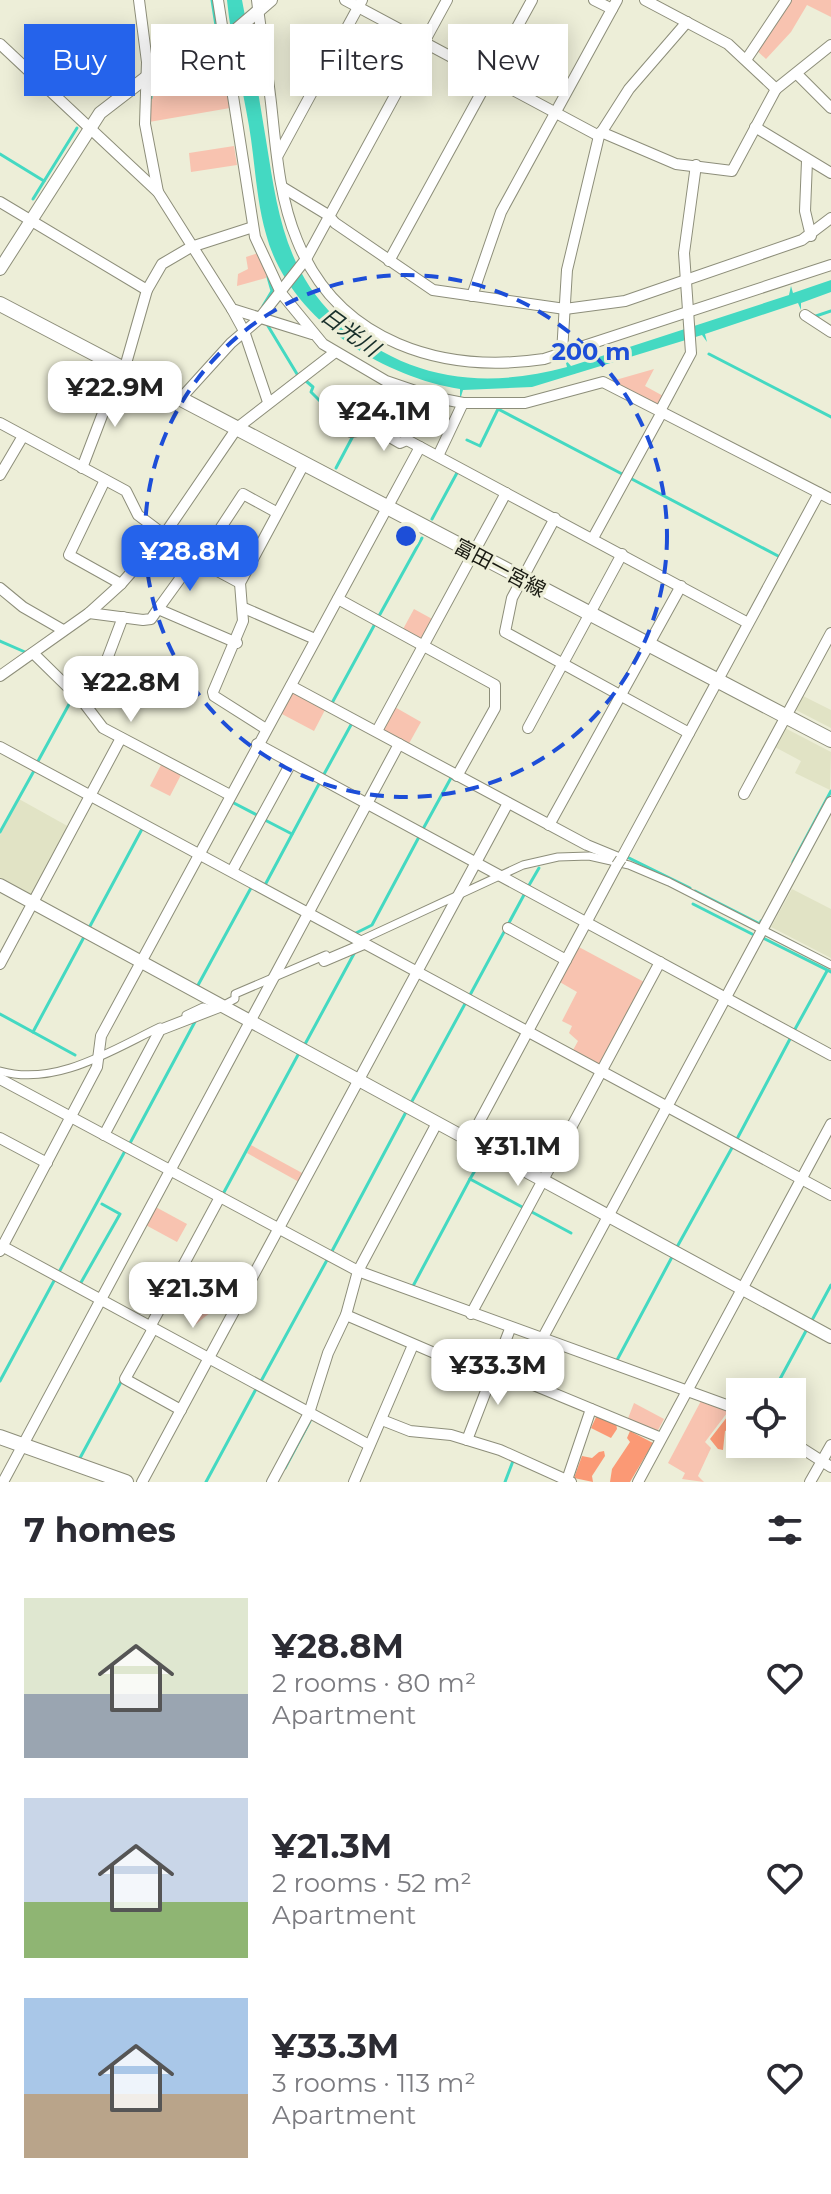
<!DOCTYPE html>
<meta charset="utf-8">
<style>
:root{--surface:#fff;--page:#f7f7f7;--text:#2b2b33;--muted:#7c7c81;--accent:#2563eb}
body{margin:0;font-family:Montserrat,"Noto Sans JP",sans-serif;background:var(--page);color:var(--text);height:100vh;display:flex;flex-direction:column;font-size:30px;white-space:nowrap}
*{box-sizing:border-box;margin:0}
p{font-size:26px;color:var(--muted)}
.icon{flex:none;width:44px;height:44px;fill:none;stroke:currentColor;stroke-width:2;stroke-linecap:round;stroke-linejoin:round}
.map{position:relative;height:1482px;overflow:hidden}
.details{display:flex;flex-direction:column;background:var(--surface);flex:1}
.details>*{flex:none}
.banner{position:absolute;left:24px;top:24px;width:784px;height:72px;display:flex;gap:16px}
.fabs{position:absolute;left:726px;top:1378px;display:grid;gap:16px}
.fabs a{display:grid;place-items:center;width:80px;height:80px;border-radius:0px;background:var(--surface);box-shadow:0 4px 20px #0003;font-size:40px}
.price{position:absolute;translate:-50% -68px;padding:0 18px;border-radius:16px;background:#fff;color:#222;font-size:26px;line-height:52px;filter:drop-shadow(0 2px 4px #0008)}
.price::after{content:'';position:absolute;left:50%;top:48px;width:24px;height:18px;margin-left:-12px;background:inherit;clip-path:polygon(0 0,100% 0,50% 100%)}
.price.selected{background:var(--accent);color:#fff}
ul{padding:0;list-style:none}
li{display:flex;align-items:center;gap:24px;height:200px;padding:0 24px}
li span{display:grid;place-items:center;flex:none;width:224px;height:160px;border-radius:0px;color:#555}
li>.icon{margin-inline-start:auto}
span .icon{width:96px;height:96px;fill:#fffc;stroke-width:1}
li b{font-size:34px}
h2{display:flex;justify-content:space-between;align-items:center;height:96px;padding:0 24px;font-size:34px}
.pill{padding:0 28px;border-radius:0px;background:var(--surface);box-shadow:0 4px 20px #0003;font-size:28px;line-height:72px}
.pill.selected{background:var(--accent);color:#fff}
.map>svg:first-child{display:block}
</style>
<div class="map">
<svg width="831" height="1482" viewBox="0 0 831 1482">
<rect width="100%" height="100%" fill="#edeed8"/>
<g fill="#e1e3c5">
<polygon points="801,695 831,710 831,728 796,710"/>
<polygon points="783,727 831,752 830,790 795,773 801,761 773,746"/>
<polygon points="19,799 71,828 31,897 0,880 0,835"/>
<polygon points="792,889 831,909 831,958 771,927"/>
</g>
<g fill="#f8c3b0">
<polygon points="787,0 831,0 831,17 807,5 791,32 766,59 755,49"/>
<polygon points="222,52 230,108 149,122 154,83"/>
<polygon points="234,146 237,165 191,172 189,153"/>
<polygon points="258,253 268,275 266,278 237,286 238,274 248,269 246,257"/>
<polygon points="654,369 645,386 665,397 660,405 612,381"/>
<polygon points="414,609 434,620 424,639 402,631"/>
<polygon points="292,690 326,708 314,731 280,713"/>
<polygon points="393,706 421,722 407,747 379,731"/>
<polygon points="162,763 182,773 170,796 150,786"/>
<polygon points="577,946 646,983 600,1067 572,1052 578,1041 569,1033 572,1026 562,1021 577,992 558,981"/>
<polygon points="251,1145 304,1174 299,1182 247,1153"/>
<polygon points="152,1205 187,1224 177,1242 142,1223"/>
<polygon points="202,1300 216,1308 196,1324 184,1312"/>
<polygon points="702,1399 730,1409 705,1442 711,1448 698,1476 704,1482 682,1479 685,1473 668,1463"/>
<polygon points="634,1403 664,1419 657,1432 627,1421"/>
</g>
<g fill="#fb9975">
<polygon points="731,1412 740,1414 740,1426 725,1431 723,1450 718,1449 710,1439"/>
<polygon points="597,1415 616,1423 617,1429 611,1438 591,1428"/>
<polygon points="630,1431 653,1443 630,1482 610,1482 612,1469 630,1442 627,1438"/>
<polygon points="599,1452 604,1451 605,1456 592,1476 593,1482 574,1478 582,1456 592,1458"/>
</g>
<path fill="#44d9c2" d="M227 0H242C251 46 258 93 266 140 277 208 284 268 336 318L342 313 338 320C406 380 482 390 567 367L565 359 571 366 789 295 791 286 793 293 831 280V292L801 303V310L798 303 705 334 707 342 702 335 532 387 463 390 460 400V389C379 376 288 317 266 234 256 199 255 161 249 126 242 84 231 42 227 0Z"/>
<g fill="none" stroke-linecap="round" stroke-linejoin="round">
<g stroke="#44d9c2" stroke-width="3">
<polyline points="212,0 217,32"/>
<polyline points="151,98 152,86"/>
<polyline points="0,154 44,181"/>
<polyline points="33,199 77,128"/>
<polyline points="263,306 272,291 268,277"/>
<polyline points="816,316 831,311"/>
<polyline points="268,326 297,374"/>
<polyline points="709,354 831,417"/>
<polyline points="306,381 313,387 311,392 349,430"/>
<polyline points="467,440 480,446 498,409 624,475"/>
<polyline points="336,468 353,436"/>
<polyline points="628,477 780,557"/>
<polyline points="432,519 458,471"/>
<polyline points="379,616 422,538"/>
<polyline points="0,641 25,652"/>
<polyline points="332,703 376,622"/>
<polyline points="37,763 73,697"/>
<polyline points="323,776 352,723"/>
<polyline points="230,801 259,816"/>
<polyline points="263,819 292,834"/>
<polyline points="423,829 452,776"/>
<polyline points="0,832 35,769"/>
<polyline points="627,857 690,888"/>
<polyline points="793,862 831,791"/>
<polyline points="265,885 320,782"/>
<polyline points="528,887 539,868"/>
<polyline points="695,891 760,924 761,921"/>
<polyline points="693,904 752,934"/>
<polyline points="89,928 142,829"/>
<polyline points="356,933 372,925 420,835"/>
<polyline points="763,938 831,972"/>
<polyline points="197,987 252,886"/>
<polyline points="470,995 525,893"/>
<polyline points="0,1014 75,1055"/>
<polyline points="794,1031 827,971"/>
<polyline points="33,1032 84,937"/>
<polyline points="304,1046 356,950"/>
<polyline points="411,1103 466,1002"/>
<polyline points="737,1139 791,1037"/>
<polyline points="129,1145 197,1018"/>
<polyline points="470,1179 484,1155"/>
<polyline points="223,1194 299,1053"/>
<polyline points="530,1211 571,1233"/>
<polyline points="677,1247 733,1146"/>
<polyline points="331,1253 406,1112"/>
<polyline points="58,1274 125,1151"/>
<polyline points="79,1286 120,1214 102,1204"/>
<polyline points="412,1288 470,1179 524,1208"/>
<polyline points="811,1322 831,1285"/>
<polyline points="616,1362 672,1257"/>
<polyline points="0,1381 55,1279"/>
<polyline points="260,1383 327,1260"/>
<polyline points="773,1392 807,1329"/>
<polyline points="80,1458 121,1382"/>
<polyline points="285,1468 310,1421"/>
<polyline points="206,1482 256,1389"/>
<polyline points="505,1482 513,1461"/>
</g>
<g stroke="#8d8e7a" stroke-width="9">
<g id="pedestrian">
<polyline points="359,941 523,865 558,857 589,856 629,865 669,882 831,965"/>
<polyline points="222,1006 235,999 235,994 326,955"/>
<polyline points="186,1015 203,1007 211,1009"/>
<path d="M0 1071C56 1087 112 1050 160 1027"/>
</g>
</g>
<g stroke="#8d8e7a" stroke-width="12">
<g id="minor">
<polyline points="139,0 147,62 145,124 158,192"/>
<polyline points="218,0 255,237 281,293 323,344 386,381 433,397 463,403 525,403 603,382 831,499"/>
<path d="M257 0C261 34 267 68 271 103 276 148 279 197 297 240 338 343 443 374 544 359L831 265"/>
<polyline points="345,0 599,136"/>
<polyline points="594,0 612,9"/>
<polyline points="0,44 158,192 232,309 312,334"/>
<polyline points="746,60 786,0"/>
<polyline points="798,75 831,108"/>
<polyline points="776,89 831,45"/>
<polyline points="755,127 831,173"/>
<polyline points="601,132 676,164 732,171 776,89 728,44 645,0"/>
<polyline points="278,155 362,0"/>
<polyline points="807,161 805,211 811,236"/>
<polyline points="282,187 328,215 335,223 433,290 565,309 625,301 802,240 831,218"/>
<polyline points="0,202 147,290"/>
<polyline points="389,261 532,0"/>
<polyline points="472,296 501,212 617,0"/>
<polyline points="232,309 244,331 268,402"/>
<polyline points="805,315 831,332"/>
<polyline points="562,353 567,270 599,136 629,89 687,22"/>
<polyline points="182,397 231,343 258,320 306,259 447,0"/>
<polyline points="660,411 691,353 684,253 696,165"/>
<polyline points="0,423 126,491 138,515 199,561 240,583"/>
<polyline points="351,432 374,428 400,443 407,440 748,623"/>
<polyline points="438,456 463,403"/>
<polyline points="82,468 111,392 125,367 147,290 162,264 191,247 253,227"/>
<polyline points="0,475 23,436"/>
<polyline points="105,480 69,555 121,584"/>
<polyline points="555,518 512,598 505,632 689,733"/>
<polyline points="593,538 662,412"/>
<polyline points="199,561 243,494 276,512"/>
<polyline points="0,588 23,607 63,630"/>
<polyline points="338,599 495,685 495,708 457,776"/>
<polyline points="244,608 315,639"/>
<polyline points="158,609 195,558"/>
<polyline points="89,613 143,620 151,619 158,609 237,643"/>
<polyline points="33,653 84,703 103,728 230,795"/>
<polyline points="0,676 89,613 121,584 164,535 237,428 334,353"/>
<polyline points="291,686 587,845 621,859 819,493"/>
<polyline points="77,697 106,662 123,617"/>
<polyline points="528,728 622,554"/>
<polyline points="266,729 214,696 213,692 243,621 240,583 304,464"/>
<polyline points="377,731 506,493"/>
<polyline points="257,744 831,1055"/>
<polyline points="0,747 831,1195"/>
<polyline points="744,794 831,633"/>
<polyline points="549,825 681,586"/>
<polyline points="232,871 291,763"/>
<polyline points="508,928 566,960"/>
<polyline points="324,961 364,944"/>
<polyline points="0,964 121,738"/>
<polyline points="0,1079 358,1271 740,1410"/>
<polyline points="104,1135 160,1030 222,1006"/>
<polyline points="0,1138 47,1163"/>
<polyline points="469,1141 617,865"/>
<polyline points="0,1245 369,1445"/>
<polyline points="0,1251 97,1067 101,1036 420,447"/>
<polyline points="471,1314 660,962"/>
<polyline points="346,1315 439,1355 495,1369 659,1437"/>
<polyline points="150,1327 220,1197"/>
<polyline points="153,1329 125,1379 181,1410"/>
<polyline points="541,1341 831,802"/>
<polyline points="382,1420 410,1431 451,1435 500,1450 571,1482"/>
<polyline points="467,1440 510,1329"/>
<polyline points="792,1442 831,1467"/>
<polyline points="567,1480 591,1409"/>
<polyline points="3,1482 399,744"/>
<polyline points="142,1482 508,803"/>
<polyline points="272,1482 309,1413 328,1353 346,1315 358,1271 437,1123"/>
<polyline points="354,1482 413,1345"/>
<polyline points="638,1482 831,1124"/>
<polyline points="810,1482 831,1445"/>
</g>
</g>
<g stroke="#8d8e7a" stroke-width="14">
<g id="tertiary">
<polyline points="0,269 100,113 148,76 223,41 271,0"/>
<polyline points="0,885 831,1337"/>
</g>
</g>
<g stroke="#8d8e7a" stroke-width="16">
<g id="secondary">
<polyline points="0,304 831,740"/>
<polyline points="0,1437 126,1482"/>
</g>
</g>
<use href="#pedestrian" stroke="#fff" stroke-width="7"/>
<use href="#minor" stroke="#fff" stroke-width="10"/>
<use href="#tertiary" stroke="#fff" stroke-width="12"/>
<use href="#secondary" stroke="#fff" stroke-width="14"/>
<g stroke="#8d8e7a" stroke-width="12" stroke-linecap="butt">
<polyline id="minor-bridge" points="617,865 621,859"/>
</g>
<use href="#minor-bridge" stroke="#fff" stroke-width="10"/>
</g>
<circle fill="none" stroke="#1d4ed8" stroke-width="4" stroke-dasharray="14 10" cx="406" cy="536" r="261"/>
<g text-anchor="middle" dominant-baseline="central" stroke-width="6" stroke-linejoin="round" paint-order="stroke">
<g font-size="20" fill="#181911" stroke="#edeed8">
<text transform="translate(500 568) rotate(28)">富田一宮線</text>
</g>
<g font-size="22" font-style="italic" fill="#172f2a" stroke="#edeed8">
<text transform="translate(350 332) rotate(36)">日光川</text>
</g>
</g>
<circle cx="406" cy="536" r="12" fill="#1d4ed8" stroke="#edeed8" stroke-width="4"/>
<g font-size="24" text-anchor="middle" font-weight="bold" fill="#1d4ed8" stroke="#edeed8" stroke-width="6" stroke-linejoin="round" paint-order="stroke">
<text x="591" y="360">200 m</text>
</g>
</svg>
<div class="fabs">
<a><svg class="icon" aria-label="locate" viewBox="0 0 24 24"><circle cx="12" cy="12" r="6"/><path d="M12 2v4M12 18v4M2 12h4M18 12h4"/></svg></a>
</div>
<b class="price" style="left:115px;top:429px">¥22.9M</b>
<b class="price" style="left:384px;top:453px">¥24.1M</b>
<b class="price selected" style="left:190px;top:593px">¥28.8M</b>
<b class="price" style="left:131px;top:724px">¥22.8M</b>
<b class="price" style="left:518px;top:1188px">¥31.1M</b>
<b class="price" style="left:193px;top:1330px">¥21.3M</b>
<b class="price" style="left:498px;top:1407px">¥33.3M</b>
<div class="banner">
<a class="pill selected">Buy</a>
<a class="pill">Rent</a>
<a class="pill">Filters</a>
<a class="pill">New</a>
</div>
</div>
<section class="details">
<h2>7 homes<svg class="icon" aria-label="filters" viewBox="0 0 24 24"><path d="M4 7h16M4 17h16"/><circle cx="9" cy="7" r="2"/><circle cx="15" cy="17" r="2"/></svg></h2>
<ul>
<li><span style="background:linear-gradient(#dfe7d0 60%,#9aa5b1 0)"><svg class="icon" aria-label="home" viewBox="0 0 24 24"><path d="M3 11l9-7 9 7M6 9v11h12V9"/></svg></span><div><b>¥28.8M</b><p>2 rooms · 80 m²</p><p>Apartment</p></div><svg class="icon" aria-label="heart" viewBox="0 0 24 24"><path d="M12 20l-8-8c-3-5 5-10 8-4 3-6 11-1 8 4z"/></svg></li>
<li><span style="background:linear-gradient(#c9d6e8 65%,#8fb573 0)"><svg class="icon" aria-label="home" viewBox="0 0 24 24"><path d="M3 11l9-7 9 7M6 9v11h12V9"/></svg></span><div><b>¥21.3M</b><p>2 rooms · 52 m²</p><p>Apartment</p></div><svg class="icon" aria-label="heart" viewBox="0 0 24 24"><path d="M12 20l-8-8c-3-5 5-10 8-4 3-6 11-1 8 4z"/></svg></li>
<li><span style="background:linear-gradient(#a9c7e8 60%,#b9a48a 0)"><svg class="icon" aria-label="home" viewBox="0 0 24 24"><path d="M3 11l9-7 9 7M6 9v11h12V9"/></svg></span><div><b>¥33.3M</b><p>3 rooms · 113 m²</p><p>Apartment</p></div><svg class="icon" aria-label="heart" viewBox="0 0 24 24"><path d="M12 20l-8-8c-3-5 5-10 8-4 3-6 11-1 8 4z"/></svg></li>
</ul>
</section>
